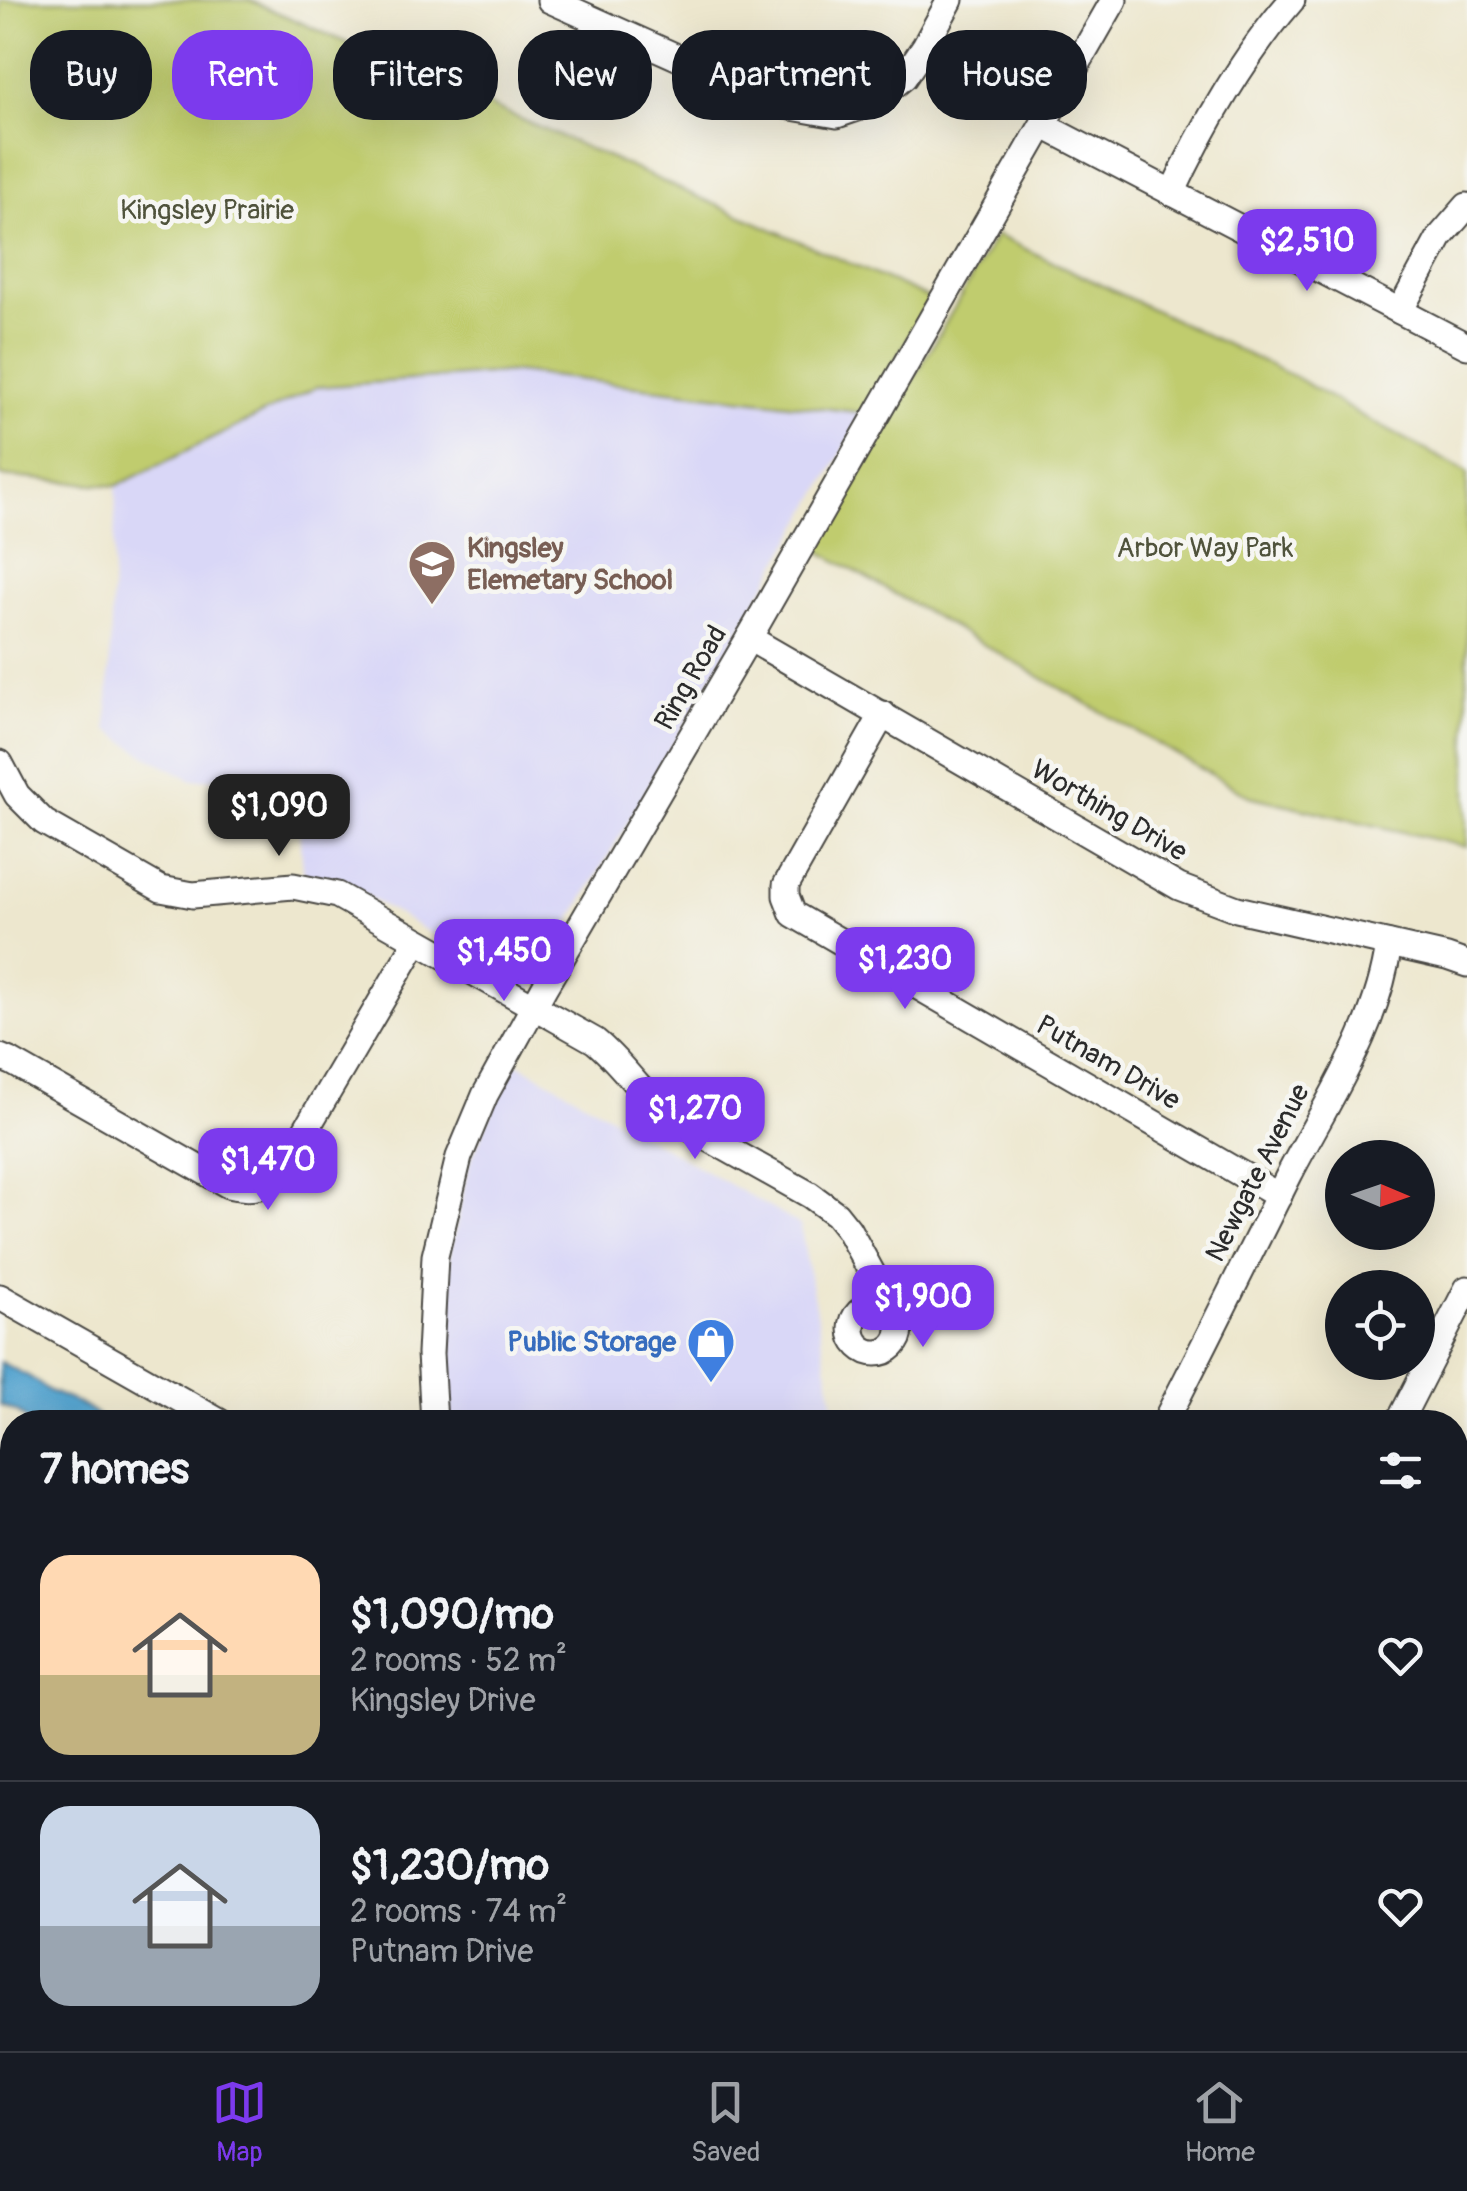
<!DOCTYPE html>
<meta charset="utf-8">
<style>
:root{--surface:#171b24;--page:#20242c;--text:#f1f3f6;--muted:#9ea1a6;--line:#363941;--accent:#7c3aed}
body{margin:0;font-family:Pangolin,sans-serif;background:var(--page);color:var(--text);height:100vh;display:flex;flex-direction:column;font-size:38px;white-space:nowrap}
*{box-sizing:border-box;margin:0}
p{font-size:32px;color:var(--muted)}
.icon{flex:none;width:55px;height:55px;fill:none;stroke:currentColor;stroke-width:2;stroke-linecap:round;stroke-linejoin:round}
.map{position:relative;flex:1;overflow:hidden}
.panel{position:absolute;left:0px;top:1410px;width:1468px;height:642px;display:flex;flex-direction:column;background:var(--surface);border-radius:40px 40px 0 0;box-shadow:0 10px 40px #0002}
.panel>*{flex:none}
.hud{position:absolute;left:30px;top:30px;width:1408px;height:90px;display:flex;gap:20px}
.needle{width:65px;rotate:92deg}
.fabs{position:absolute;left:1325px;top:1140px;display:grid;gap:20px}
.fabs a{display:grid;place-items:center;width:110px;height:110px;border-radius:50%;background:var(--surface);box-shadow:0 10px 40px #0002;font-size:50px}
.price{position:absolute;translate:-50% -85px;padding:0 22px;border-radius:20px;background:var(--accent);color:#fff;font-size:32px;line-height:65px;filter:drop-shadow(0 2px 5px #0008)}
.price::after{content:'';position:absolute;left:50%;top:60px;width:30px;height:22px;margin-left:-15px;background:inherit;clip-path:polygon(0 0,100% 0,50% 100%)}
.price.selected{background:#222;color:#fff}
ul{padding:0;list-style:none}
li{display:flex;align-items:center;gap:30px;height:250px;padding:0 40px}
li+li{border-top:2px solid var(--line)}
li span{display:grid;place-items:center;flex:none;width:280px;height:200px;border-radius:30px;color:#555}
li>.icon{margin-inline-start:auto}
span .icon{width:120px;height:120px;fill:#fffc;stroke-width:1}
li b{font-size:42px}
h2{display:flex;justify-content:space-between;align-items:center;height:120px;padding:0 40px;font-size:42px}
.tag{padding:0 35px;border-radius:40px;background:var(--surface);box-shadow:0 10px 40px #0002;font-size:35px;line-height:90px}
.tag.selected{background:var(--accent);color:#fff}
.tab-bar{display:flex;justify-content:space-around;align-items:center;height:140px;border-top:2px solid var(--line);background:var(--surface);font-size:28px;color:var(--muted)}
.tab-bar a{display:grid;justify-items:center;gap:5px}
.tab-bar .selected{color:var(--accent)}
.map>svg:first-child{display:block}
</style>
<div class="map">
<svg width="1467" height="2051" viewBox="0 0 1467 2051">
<rect width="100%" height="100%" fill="#f6f6f2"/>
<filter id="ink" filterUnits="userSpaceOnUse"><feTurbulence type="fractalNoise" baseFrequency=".01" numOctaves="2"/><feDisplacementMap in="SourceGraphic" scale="20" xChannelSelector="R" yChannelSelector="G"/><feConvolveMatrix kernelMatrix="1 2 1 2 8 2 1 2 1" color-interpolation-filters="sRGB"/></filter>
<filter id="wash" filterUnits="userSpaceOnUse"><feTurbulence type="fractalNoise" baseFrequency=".0048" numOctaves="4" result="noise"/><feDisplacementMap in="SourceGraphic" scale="40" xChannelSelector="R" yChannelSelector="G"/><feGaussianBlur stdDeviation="2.25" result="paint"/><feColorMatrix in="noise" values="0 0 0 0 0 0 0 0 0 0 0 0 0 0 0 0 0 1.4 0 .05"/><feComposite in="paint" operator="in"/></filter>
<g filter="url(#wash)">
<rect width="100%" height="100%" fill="#ede7ce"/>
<g fill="#d9d7f7">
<polygon points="515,372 865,413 530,991 358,891 304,876 293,773 193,780 145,755 107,729 116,486 317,387"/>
<polygon points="514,1061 800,1225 837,1422 446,1422 443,1409 449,1259 469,1164"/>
</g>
<g fill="#c0cc6e" stroke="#767c4c" stroke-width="2.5">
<polygon points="0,0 249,0 931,299 865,413 515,372 317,387 116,486 0,476"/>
<polygon points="996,235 1295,377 1369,420 1467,472 1467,847 1249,796 816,549"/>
<polygon points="1455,1857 1467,1862 1467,2043 1455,2037"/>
<polygon points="69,2040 354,2040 358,2051 54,2051"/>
<polygon points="407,2040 483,2040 486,2046 483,2051 416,2051"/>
<polygon points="527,2040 611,2040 598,2051 538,2051"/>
<path d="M756 2040H876C862 2044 850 2044 837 2046 807 2051 779 2051 749 2051Z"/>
</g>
<g fill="#56a4cf" stroke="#40687d" stroke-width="2.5">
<polygon points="0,1362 30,1377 49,1391 80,1404 107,1422 29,1422 17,1412 0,1405"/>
<polygon points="0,1829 12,1831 12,1916 0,1914"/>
<polygon points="1455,2037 1467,2043 1467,2051 1309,2051 1306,2044 1301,2040 1455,2040"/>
<polygon points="611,2040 757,2040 749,2051 598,2051"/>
<polygon points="879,2040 1035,2040 1086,2051 1103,2051 818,2051"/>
</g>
</g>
<g filter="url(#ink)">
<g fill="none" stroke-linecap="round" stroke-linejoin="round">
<g stroke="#484743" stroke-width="29">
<g id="minor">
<polyline points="550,0 786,106 837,115 872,103 904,77 925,46 950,0"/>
<polyline points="1044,126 1467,346"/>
<path d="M1172 193C1202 128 1245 54 1292 0"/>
<polyline points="1400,311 1440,237 1467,206"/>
<polyline points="749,638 1179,887 1237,909 1447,957 1467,964"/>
<polyline points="883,714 786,885 786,896 793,914 1279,1196"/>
<path d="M0 763 17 795 44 822 161 889 193 895 293 886 337 895 595 1041C622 1063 640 1093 667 1115L810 1195 836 1214 848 1229 873 1275 872 1306"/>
<path d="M0 1057 12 1062 228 1185C258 1191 263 1188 284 1167L416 942"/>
<polyline points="0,1297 220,1422"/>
<circle cx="876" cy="1329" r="24"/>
<polyline points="434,1422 430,1354 435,1256 459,1157 485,1095 544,988 749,638 1114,0"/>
<path d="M1165 1422C1207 1340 1247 1258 1289 1175 1327 1101 1378 1028 1389 944"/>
<polyline points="1399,1422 1467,1289"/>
<polyline points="1455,1475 1467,1480"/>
<polyline points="0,1550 12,1563"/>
<polyline points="1455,1689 1467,1694"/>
</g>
</g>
<g stroke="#484743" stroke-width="36">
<g id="major">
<polyline points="1455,1836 1467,1841"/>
<polyline points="30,2051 45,2040"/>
</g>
</g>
<use href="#minor" stroke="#fff" stroke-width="25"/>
<use href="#major" stroke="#fff" stroke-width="32"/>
</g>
</g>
<defs>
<g id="school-pin" transform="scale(2.5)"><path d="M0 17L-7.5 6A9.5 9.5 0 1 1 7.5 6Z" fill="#8d6e63" stroke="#f6f6f2"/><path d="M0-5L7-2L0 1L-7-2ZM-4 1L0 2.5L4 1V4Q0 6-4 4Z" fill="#fff"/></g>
<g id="shop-pin" transform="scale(2.5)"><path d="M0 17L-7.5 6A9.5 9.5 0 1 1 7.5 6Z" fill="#3f7fe0" stroke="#f6f6f2"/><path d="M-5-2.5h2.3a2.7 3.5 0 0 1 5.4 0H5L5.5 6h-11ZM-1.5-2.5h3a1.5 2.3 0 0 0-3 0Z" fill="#fff"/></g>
</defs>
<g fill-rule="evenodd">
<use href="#school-pin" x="432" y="564"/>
<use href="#shop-pin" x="711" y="1342"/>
</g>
<g text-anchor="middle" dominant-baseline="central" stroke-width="9" stroke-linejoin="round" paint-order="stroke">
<g font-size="28" fill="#50533c" stroke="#f6f6f2">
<text x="207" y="210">Kingsley Prairie</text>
<text x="1205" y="548">Arbor Way Park</text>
</g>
<g font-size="28" font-weight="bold" fill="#785e54" stroke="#f6f6f2" text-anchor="start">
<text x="467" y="548">Kingsley<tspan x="467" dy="32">Elemetary School</tspan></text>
</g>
<g font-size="28" fill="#2b2b2b" stroke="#f6f6f2">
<text transform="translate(691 678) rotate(-60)">Ring Road</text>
<text transform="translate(1109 811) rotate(30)">Worthing Drive</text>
<text transform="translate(1108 1063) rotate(30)">Putnam Drive</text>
<text transform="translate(1258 1173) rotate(-63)">Newgate Avenue</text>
</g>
<g font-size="28" font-weight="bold" fill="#366cbe" stroke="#f6f6f2" text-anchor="end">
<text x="676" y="1342">Public Storage</text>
</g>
</g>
</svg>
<div class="fabs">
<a><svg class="needle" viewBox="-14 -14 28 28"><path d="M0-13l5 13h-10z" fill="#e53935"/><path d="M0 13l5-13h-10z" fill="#9ea1a6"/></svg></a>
<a><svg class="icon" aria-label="locate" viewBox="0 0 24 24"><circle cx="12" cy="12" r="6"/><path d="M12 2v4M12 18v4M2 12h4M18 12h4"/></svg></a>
</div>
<b class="price" style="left:1307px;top:294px">$2,510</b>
<b class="price selected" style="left:279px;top:859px">$1,090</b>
<b class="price" style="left:504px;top:1004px">$1,450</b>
<b class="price" style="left:905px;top:1012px">$1,230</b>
<b class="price" style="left:695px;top:1162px">$1,270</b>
<b class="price" style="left:268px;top:1213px">$1,470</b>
<b class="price" style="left:923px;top:1350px">$1,900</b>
<div class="hud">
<a class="tag">Buy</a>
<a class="tag selected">Rent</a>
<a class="tag">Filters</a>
<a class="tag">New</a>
<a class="tag">Apartment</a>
<a class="tag">House</a>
</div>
<section class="panel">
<h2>7 homes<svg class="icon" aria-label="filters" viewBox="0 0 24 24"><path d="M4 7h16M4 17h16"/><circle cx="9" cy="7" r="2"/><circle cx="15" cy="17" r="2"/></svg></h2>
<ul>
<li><span style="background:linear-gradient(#ffd9b3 60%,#c2b280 0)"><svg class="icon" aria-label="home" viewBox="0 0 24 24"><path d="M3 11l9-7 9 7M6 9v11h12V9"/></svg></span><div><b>$1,090/mo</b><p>2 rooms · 52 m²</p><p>Kingsley Drive</p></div><svg class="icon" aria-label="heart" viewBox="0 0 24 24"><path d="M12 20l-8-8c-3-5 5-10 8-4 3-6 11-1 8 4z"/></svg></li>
<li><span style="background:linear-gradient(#c9d6e8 60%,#9aa5b1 0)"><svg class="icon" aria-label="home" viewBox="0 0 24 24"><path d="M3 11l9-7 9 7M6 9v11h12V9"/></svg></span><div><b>$1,230/mo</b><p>2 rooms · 74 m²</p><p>Putnam Drive</p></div><svg class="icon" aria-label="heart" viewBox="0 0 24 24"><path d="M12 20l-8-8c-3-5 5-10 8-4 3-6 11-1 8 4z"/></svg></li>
</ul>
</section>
</div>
<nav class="tab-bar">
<a class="selected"><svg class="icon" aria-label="map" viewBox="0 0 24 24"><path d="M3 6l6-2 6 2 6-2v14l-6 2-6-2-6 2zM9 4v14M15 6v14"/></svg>Map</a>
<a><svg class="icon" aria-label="saved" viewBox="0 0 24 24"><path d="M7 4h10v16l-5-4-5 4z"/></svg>Saved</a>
<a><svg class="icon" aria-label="home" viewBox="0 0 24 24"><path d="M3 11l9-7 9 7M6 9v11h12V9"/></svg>Home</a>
</nav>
